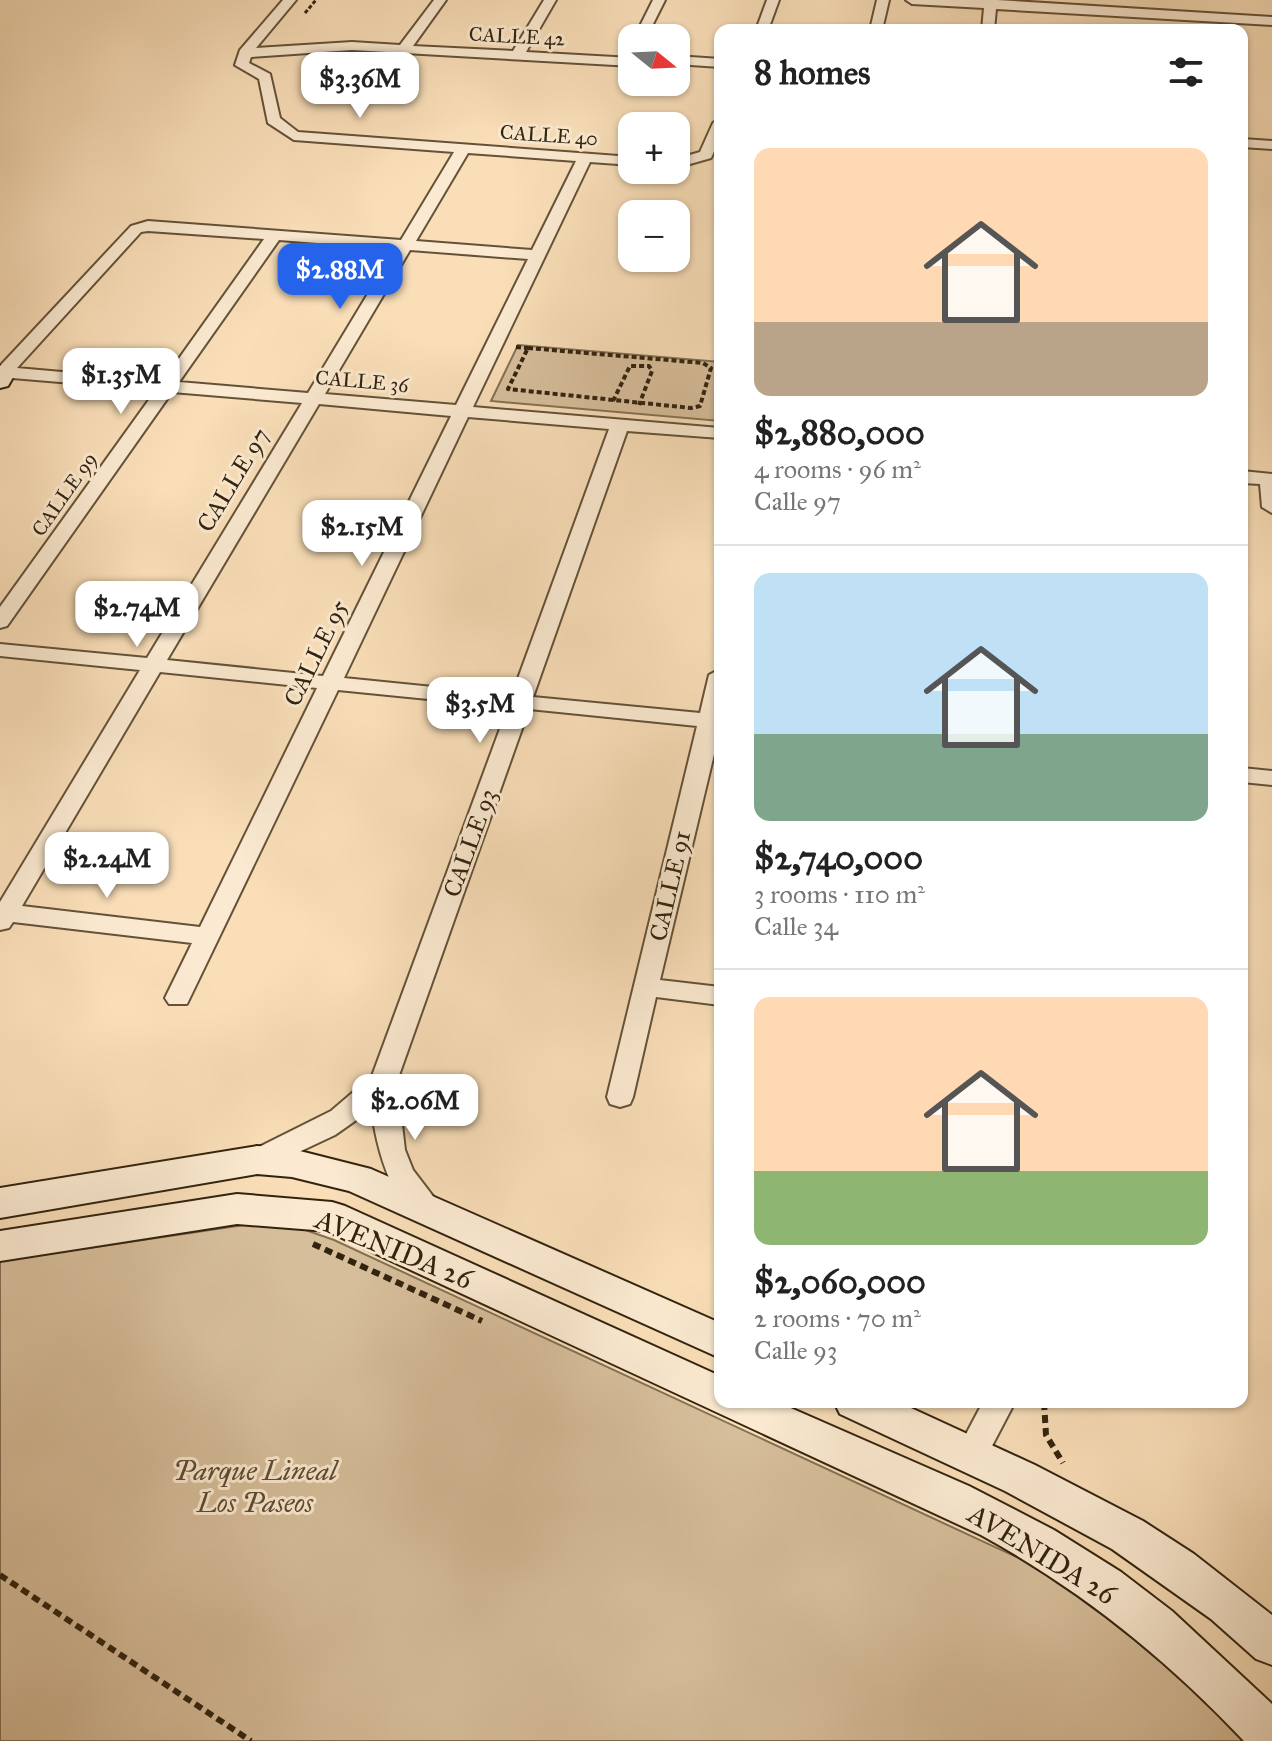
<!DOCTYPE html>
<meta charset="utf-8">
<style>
:root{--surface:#fff;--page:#f6f6f6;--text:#222;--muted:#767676;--line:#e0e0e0;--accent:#2563eb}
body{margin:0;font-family:"IM FELL Great Primer",serif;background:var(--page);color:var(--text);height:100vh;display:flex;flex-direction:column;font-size:30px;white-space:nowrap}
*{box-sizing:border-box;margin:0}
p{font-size:26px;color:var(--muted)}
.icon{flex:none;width:44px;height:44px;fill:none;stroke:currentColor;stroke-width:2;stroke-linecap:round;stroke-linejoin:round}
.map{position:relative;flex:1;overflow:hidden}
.details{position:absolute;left:714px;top:24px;width:534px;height:1384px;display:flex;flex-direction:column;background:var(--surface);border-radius:16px;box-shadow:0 2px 6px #0004}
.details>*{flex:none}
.needle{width:52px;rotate:108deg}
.controls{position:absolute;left:618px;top:24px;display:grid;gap:16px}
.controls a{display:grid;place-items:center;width:72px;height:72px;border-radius:16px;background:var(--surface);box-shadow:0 2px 6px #0004;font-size:40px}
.price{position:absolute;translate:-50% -68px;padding:0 18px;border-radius:16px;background:#fff;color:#222;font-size:26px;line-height:52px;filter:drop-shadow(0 2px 4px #0008)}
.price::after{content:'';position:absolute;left:50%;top:48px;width:24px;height:18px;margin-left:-12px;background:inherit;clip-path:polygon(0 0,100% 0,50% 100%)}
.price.on{background:var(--accent);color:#fff}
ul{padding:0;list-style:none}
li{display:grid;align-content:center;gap:16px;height:424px;padding:0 40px}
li+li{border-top:2px solid var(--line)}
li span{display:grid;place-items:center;height:248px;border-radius:16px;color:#555}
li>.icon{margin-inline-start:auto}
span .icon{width:144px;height:144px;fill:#fffc;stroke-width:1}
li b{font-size:34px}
h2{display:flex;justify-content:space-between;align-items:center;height:96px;padding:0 40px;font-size:34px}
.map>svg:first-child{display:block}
</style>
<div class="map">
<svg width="1272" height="1741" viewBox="0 0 1272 1741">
<rect width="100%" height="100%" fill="#f9deb8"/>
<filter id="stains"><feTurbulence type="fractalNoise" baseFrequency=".0025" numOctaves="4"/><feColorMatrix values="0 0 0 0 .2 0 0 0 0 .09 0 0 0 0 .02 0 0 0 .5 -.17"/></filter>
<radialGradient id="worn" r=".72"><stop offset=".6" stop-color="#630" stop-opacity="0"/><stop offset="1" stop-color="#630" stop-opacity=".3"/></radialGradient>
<g fill="#d7be9b" stroke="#847054" stroke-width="2">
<polygon points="518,345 720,362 720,421 491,401"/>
<polygon points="251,1224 294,1226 334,1240 1025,1561 1137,1634 1249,1741 0,1741 0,1261"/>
</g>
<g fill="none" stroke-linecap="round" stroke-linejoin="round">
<g stroke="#645238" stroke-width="4">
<g id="street">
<path d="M283 0H296L256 48 352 42 400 45 434 0H446L413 46 513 51 544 0H556L526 52 632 58V66L352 50 251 57 249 63 270 74 280 118 298 132 632 157V165L590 162 473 407 720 428V438L627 431 533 697 700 713 709 675 720 669V729L660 980 720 987V1005L656 997 633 1097 630 1104 620 1107 610 1104 607 1097 697 726 529 709 397 1081 405 1150 413 1170 442 1208 438 1216C395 1230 374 1139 372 1109L335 1135 267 1167 257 1171 247 1167 243 1160 247 1153 331 1111 372 1076 508 707 338 690 187 1004H169L165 998 192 943 13 922 9 928 0 930V902L140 670 0 656V644L147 658 302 403 172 392 7 626 0 628V607L156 390 0 377V366L131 226 148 221 401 240 454 152 294 140 268 123 259 79 235 65 240 50ZM468 153 576 161 532 250 416 241ZM148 231 264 239 163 381 17 368 141 232ZM279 240 395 249 308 393 179 382ZM410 250 528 259 456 405 325 394ZM319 404 451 416 323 676 167 660ZM468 417 609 429 512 695 344 678ZM160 672 317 688 200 927 22 906Z"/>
<polygon points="653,0 665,0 646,38 634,38"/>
<polygon points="767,0 779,0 768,30 756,30"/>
<polygon points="877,0 889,0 882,30 870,30"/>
<polygon points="906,0 997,0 1272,17 1272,25 996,9 994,30 982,30 984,8 912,4"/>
<polygon points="676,56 720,59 720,67 676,64"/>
<polygon points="720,119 720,139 711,158 676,168 676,159 700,152 713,123"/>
<polygon points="1242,139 1272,141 1272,149 1242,147"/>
<polygon points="1242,471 1272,474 1272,513 1262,507 1260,484 1242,483"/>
<polygon points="1242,768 1272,771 1272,785 1242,782"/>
<polygon points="983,1402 1015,1402 982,1465 971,1469 960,1465 955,1455"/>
</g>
</g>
<g stroke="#32230e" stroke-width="4">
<g id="secondary">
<polygon points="0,366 12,367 16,372 8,386 0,388"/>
<polygon points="257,1146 292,1149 371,1169 720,1323 720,1358 349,1191 292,1177 257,1174 0,1218 0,1188"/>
<path d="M237 1194 332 1202 345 1206 720 1376V1402H777L969 1486 1054 1530 1121 1572 1172 1611 1272 1704V1741H1244C1166 1658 1081 1590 981 1535L327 1231 237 1224 0 1261V1231Z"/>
<polygon points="834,1402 898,1402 1035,1465 1143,1521 1194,1554 1272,1615 1272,1665 1256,1659 1211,1619 1112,1549 1005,1491 840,1414"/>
</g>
</g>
<polyline stroke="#32230e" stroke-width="3" stroke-dasharray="4 2" stroke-linecap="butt" points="305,13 316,0"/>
<g stroke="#32230e" stroke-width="4" stroke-dasharray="5 3" stroke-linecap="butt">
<polyline points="516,347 528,348"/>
<polygon points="528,348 703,363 711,368 700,406 691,408 508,389"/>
<polyline points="613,401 630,366 649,366 652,371 639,405"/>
</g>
<g stroke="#32230e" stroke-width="6" stroke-dasharray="8 5" stroke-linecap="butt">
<polyline points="313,1244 482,1321"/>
<polyline points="1044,1402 1046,1435 1063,1463"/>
<polyline points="0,1575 251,1741"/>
</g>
<use href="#street" fill="#fbead1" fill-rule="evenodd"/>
<use href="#secondary" fill="#fbead1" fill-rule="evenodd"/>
</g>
<g text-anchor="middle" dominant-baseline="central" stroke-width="6" stroke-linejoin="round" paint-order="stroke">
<g font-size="20" fill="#32230e" stroke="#fbead1">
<text transform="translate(517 36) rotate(3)">CALLE 42</text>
<text transform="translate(549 135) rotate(4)">CALLE 40</text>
<text transform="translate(362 381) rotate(5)">CALLE 36</text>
<text transform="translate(64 494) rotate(-55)">CALLE 99</text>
</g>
<g font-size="24" fill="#32230e" stroke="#fbead1">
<text transform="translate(233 480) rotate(-59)">CALLE 97</text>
<text transform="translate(316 653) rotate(-64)">CALLE 95</text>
<text transform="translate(470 843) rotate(-70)">CALLE 93</text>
<text transform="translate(670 886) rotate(-77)">CALLE 91</text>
</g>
<g font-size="28" fill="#32230e" stroke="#fbead1">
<text transform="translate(394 1249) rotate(22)">AVENIDA 26</text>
<text transform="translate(1042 1554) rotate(31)">AVENIDA 26</text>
</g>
<g font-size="28" font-style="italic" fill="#5b4a31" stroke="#fbead1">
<text x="255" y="1470">Parque Lineal<tspan x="255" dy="32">Los Paseos</tspan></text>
</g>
</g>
<rect width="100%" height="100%" filter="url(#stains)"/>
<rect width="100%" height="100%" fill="url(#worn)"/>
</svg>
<div class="controls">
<a><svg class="needle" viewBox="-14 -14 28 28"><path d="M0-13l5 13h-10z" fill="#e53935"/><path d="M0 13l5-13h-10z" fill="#767676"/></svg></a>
<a>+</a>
<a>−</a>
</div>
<b class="price" style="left:360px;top:120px">$3.36M</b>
<b class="price on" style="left:340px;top:311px">$2.88M</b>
<b class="price" style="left:121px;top:416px">$1.35M</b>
<b class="price" style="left:362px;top:568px">$2.15M</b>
<b class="price" style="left:137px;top:649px">$2.74M</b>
<b class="price" style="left:480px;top:745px">$3.5M</b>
<b class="price" style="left:107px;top:900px">$2.24M</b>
<b class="price" style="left:415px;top:1142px">$2.06M</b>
<section class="details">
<h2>8 homes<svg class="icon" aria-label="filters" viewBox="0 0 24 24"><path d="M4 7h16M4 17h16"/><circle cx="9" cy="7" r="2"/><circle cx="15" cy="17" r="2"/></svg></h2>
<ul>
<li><span style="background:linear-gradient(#ffd9b3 70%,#b9a48a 0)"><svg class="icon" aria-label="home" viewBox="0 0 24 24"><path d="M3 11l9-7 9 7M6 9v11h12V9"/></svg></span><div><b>$2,880,000</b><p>4 rooms · 96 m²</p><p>Calle 97</p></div></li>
<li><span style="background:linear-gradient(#bfe0f5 65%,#7fa58c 0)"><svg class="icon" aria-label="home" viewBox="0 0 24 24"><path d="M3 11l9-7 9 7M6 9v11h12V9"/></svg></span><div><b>$2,740,000</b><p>3 rooms · 110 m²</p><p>Calle 34</p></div></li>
<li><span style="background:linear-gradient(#ffd9b3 70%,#8fb573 0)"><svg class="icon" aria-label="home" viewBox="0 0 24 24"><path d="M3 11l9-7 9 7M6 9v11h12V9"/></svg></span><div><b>$2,060,000</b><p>2 rooms · 70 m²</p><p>Calle 93</p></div></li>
</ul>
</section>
</div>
